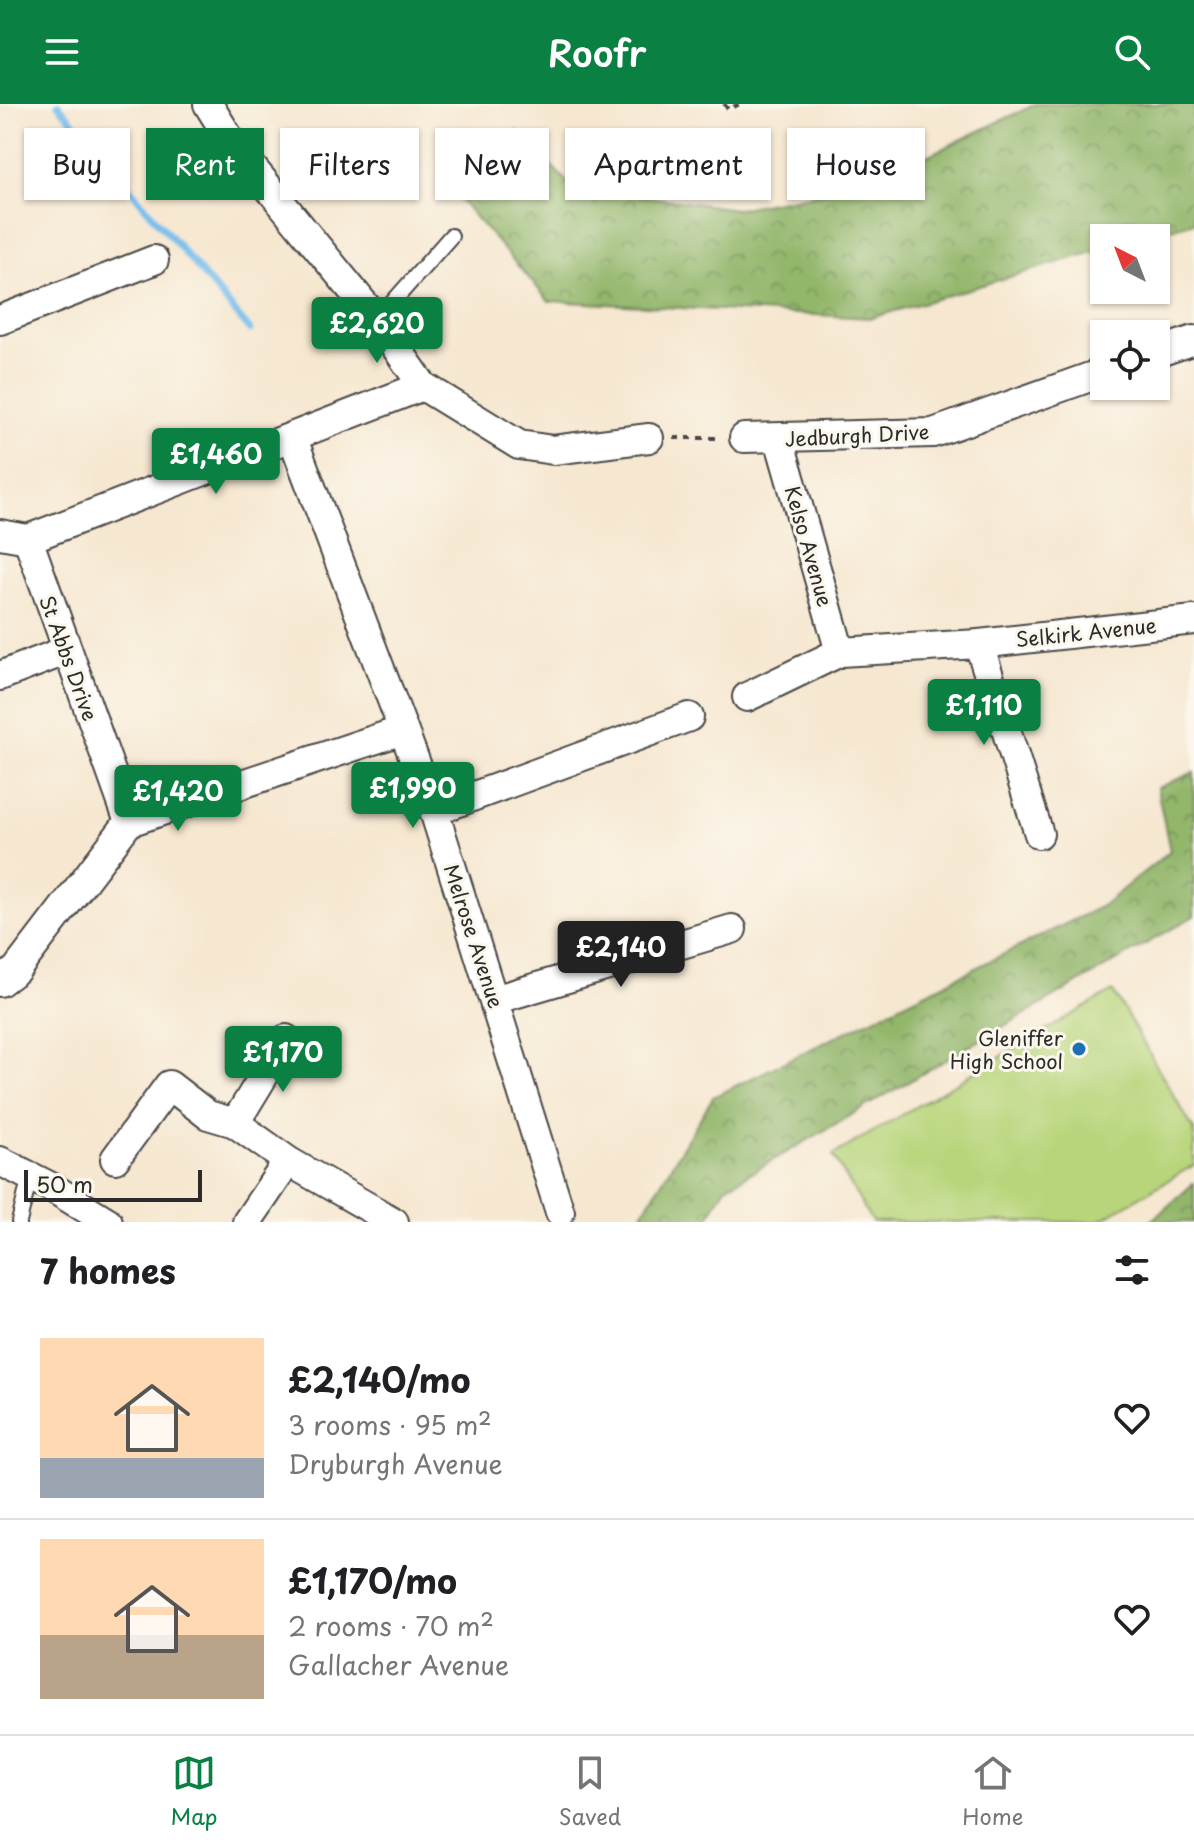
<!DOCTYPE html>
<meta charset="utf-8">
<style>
:root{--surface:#fff;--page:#f2f2f2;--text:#202124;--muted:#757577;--line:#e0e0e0;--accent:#0b8043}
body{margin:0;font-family:"Playpen Sans",sans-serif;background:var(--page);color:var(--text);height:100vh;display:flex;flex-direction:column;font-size:30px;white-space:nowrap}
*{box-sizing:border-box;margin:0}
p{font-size:26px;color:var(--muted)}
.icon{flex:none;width:44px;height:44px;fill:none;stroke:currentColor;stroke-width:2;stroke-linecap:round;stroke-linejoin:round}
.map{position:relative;height:1118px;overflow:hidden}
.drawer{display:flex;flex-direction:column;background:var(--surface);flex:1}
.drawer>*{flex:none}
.guide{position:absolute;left:24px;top:24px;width:1146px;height:72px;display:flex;gap:16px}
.needle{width:52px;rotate:318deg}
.fabs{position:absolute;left:1090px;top:120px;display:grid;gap:16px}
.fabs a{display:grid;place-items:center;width:80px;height:80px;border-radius:0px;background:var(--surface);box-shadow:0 2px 6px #0004;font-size:40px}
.scale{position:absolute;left:24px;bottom:20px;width:178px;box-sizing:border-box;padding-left:8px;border:4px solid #2b2b2b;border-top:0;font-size:22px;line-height:28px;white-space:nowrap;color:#2b2b2b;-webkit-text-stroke:6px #fbf7ec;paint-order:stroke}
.price{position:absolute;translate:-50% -68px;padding:0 18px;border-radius:8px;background:var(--accent);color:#fff;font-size:26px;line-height:52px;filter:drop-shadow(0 2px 4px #0008)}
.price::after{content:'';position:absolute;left:50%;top:48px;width:24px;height:18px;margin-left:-12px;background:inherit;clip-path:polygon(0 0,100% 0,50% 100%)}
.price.selected{background:#222;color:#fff}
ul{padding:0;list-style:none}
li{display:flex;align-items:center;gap:24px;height:200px;padding:0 40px}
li+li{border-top:2px solid var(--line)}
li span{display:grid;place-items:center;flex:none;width:224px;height:160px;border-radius:0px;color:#555}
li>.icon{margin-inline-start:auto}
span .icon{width:96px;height:96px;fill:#fffc;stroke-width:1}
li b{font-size:34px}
h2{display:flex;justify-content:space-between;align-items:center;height:96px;padding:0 40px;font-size:34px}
.pill{padding:0 28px;border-radius:0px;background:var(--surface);box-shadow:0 2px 6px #0004;font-size:28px;line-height:72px}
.pill.selected{background:var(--accent);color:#fff}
header{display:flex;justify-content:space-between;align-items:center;height:104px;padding:0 40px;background:var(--accent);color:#fff;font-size:36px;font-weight:600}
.dock{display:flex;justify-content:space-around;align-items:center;height:112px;border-top:2px solid var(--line);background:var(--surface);font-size:22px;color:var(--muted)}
.dock a{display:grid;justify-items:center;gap:4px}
.dock .selected{color:var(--accent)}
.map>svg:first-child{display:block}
</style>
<header><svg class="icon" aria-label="menu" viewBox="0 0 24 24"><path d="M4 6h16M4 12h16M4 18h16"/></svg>Roofr<svg class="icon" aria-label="search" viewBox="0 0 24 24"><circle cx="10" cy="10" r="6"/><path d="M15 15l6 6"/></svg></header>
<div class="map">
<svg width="1194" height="1118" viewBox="0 0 1194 1118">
<defs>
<pattern id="forest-crowns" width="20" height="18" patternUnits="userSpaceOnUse" patternTransform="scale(2)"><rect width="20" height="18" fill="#92b66b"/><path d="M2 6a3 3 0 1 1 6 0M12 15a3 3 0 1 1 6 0" fill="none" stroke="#779458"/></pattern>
</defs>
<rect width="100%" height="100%" fill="#fbf7ec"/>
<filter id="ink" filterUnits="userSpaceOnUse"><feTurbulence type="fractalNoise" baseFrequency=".0125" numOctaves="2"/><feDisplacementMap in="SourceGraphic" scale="16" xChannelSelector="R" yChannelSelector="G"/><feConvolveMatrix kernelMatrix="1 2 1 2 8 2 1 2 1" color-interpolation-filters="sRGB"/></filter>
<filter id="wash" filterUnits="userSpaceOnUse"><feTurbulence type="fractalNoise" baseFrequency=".006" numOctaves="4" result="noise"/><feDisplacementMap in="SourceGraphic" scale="32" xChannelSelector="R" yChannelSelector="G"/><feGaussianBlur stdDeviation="1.8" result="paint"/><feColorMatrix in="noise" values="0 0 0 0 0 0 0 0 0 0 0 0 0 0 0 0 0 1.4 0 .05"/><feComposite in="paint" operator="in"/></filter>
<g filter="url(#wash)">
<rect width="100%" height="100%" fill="#f6e7d0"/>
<g fill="url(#forest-crowns)" stroke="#5e704b" stroke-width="2">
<polygon points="1036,0 1194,0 1194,118 1141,134 1104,134 1104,145 871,214 549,197 453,88 518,27 571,82 736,105 868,80"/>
<polygon points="1194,668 1194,812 725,1084 706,1118 637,1118 713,993 1102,802 1170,747 1157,684"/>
<polygon points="1194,1079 1194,1118 1150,1118"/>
</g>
<polygon fill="#b8d57b" stroke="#728053" stroke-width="2" points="1113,887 1194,1026 1194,1061 1097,1118 872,1118 833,1051"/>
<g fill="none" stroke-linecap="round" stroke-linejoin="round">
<polyline stroke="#75bded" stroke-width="7" points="58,0 250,226"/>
</g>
</g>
<g filter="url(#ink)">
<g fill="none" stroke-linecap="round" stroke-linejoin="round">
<g stroke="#494744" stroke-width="18">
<g id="service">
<polyline points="377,216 451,132"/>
<polyline points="19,1118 30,1072"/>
</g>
</g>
<g stroke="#494744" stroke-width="32">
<g id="minor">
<polyline points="208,0 232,39 377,216 423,282 519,341 553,346 649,334"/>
<polyline points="0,216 154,156"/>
<polyline points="1156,249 1194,236"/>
<polyline points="744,334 933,329 1104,268"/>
<polyline points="293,335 434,707 560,1108"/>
<polyline points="779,335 840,548"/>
<polyline points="0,430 28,435 423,282"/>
<polyline points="28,435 129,718"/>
<polyline points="979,540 1039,730"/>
<polyline points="0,572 65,547"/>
<polyline points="747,593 840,548 979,540 1194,516"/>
<polyline points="434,707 689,613"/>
<polyline points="0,878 16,866 129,718 403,626"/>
<polyline points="494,896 732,825"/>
<polyline points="235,1019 286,935"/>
<polyline points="115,1055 169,981 208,1011 235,1019 288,1057 394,1118"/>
<polyline points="0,1057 51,1083 108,1118"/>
<polyline points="247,1118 288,1057"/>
</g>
</g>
<g stroke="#494744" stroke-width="4" stroke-dasharray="6 6" stroke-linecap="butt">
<polyline points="724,0 728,5 740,0"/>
<polyline points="674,334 721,334"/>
</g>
<use href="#service" stroke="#fff" stroke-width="14"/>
<use href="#minor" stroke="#fff" stroke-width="28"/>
</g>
</g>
<circle fill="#1f6fb2" stroke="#fbf7ec" stroke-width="3" cx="1079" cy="945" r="8"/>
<g text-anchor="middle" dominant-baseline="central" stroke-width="6" stroke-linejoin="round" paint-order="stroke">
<g font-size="20" fill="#2b2b2b" stroke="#fbf7ec">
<text transform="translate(857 331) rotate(-3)">Jedburgh Drive</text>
<text transform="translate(809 442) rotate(74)">Kelso Avenue</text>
<text transform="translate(1086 528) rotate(-6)">Selkirk Avenue</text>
<text transform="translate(69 554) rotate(70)">St Abbs Drive</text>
<text transform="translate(474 832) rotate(72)">Melrose Avenue</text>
</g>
<g font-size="20" fill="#2b2b2b" stroke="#fbf7ec" text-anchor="end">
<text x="1063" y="934">Gleniffer<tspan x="1063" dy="23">High School</tspan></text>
</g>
</g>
</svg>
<div class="fabs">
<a><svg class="needle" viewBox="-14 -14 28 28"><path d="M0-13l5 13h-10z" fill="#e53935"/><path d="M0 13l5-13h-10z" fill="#757577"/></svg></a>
<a><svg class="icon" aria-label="locate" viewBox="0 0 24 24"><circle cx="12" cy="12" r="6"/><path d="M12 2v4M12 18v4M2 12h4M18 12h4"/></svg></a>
</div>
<div class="scale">50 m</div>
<b class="price" style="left:377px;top:261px">£2,620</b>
<b class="price" style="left:216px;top:392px">£1,460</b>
<b class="price" style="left:984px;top:643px">£1,110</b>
<b class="price" style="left:413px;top:726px">£1,990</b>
<b class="price" style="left:178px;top:729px">£1,420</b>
<b class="price selected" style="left:621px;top:885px">£2,140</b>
<b class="price" style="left:283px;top:990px">£1,170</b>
<div class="guide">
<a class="pill">Buy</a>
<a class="pill selected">Rent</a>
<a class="pill">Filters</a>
<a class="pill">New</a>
<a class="pill">Apartment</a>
<a class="pill">House</a>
</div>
</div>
<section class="drawer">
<h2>7 homes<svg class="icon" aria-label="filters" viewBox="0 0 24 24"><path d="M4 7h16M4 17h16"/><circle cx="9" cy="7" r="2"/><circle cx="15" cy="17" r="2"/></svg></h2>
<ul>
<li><span style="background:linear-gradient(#ffd9b3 75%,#9aa5b1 0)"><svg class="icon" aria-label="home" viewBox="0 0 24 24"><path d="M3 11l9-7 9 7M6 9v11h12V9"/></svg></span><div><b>£2,140/mo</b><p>3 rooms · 95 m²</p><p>Dryburgh Avenue</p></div><svg class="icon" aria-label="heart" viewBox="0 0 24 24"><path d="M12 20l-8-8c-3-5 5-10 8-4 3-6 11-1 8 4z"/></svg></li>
<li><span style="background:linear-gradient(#ffd9b3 60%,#b9a48a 0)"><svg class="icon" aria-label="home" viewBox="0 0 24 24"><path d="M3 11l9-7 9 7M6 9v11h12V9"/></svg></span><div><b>£1,170/mo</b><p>2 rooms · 70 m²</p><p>Gallacher Avenue</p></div><svg class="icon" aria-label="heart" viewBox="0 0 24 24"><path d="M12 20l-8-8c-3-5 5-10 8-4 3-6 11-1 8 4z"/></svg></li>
</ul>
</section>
<nav class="dock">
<a class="selected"><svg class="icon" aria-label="map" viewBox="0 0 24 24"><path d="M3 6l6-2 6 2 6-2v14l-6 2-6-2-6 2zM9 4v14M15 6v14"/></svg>Map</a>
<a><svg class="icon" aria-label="saved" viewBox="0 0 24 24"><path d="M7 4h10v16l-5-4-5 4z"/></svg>Saved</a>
<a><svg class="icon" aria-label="home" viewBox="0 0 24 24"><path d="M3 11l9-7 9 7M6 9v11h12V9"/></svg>Home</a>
</nav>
